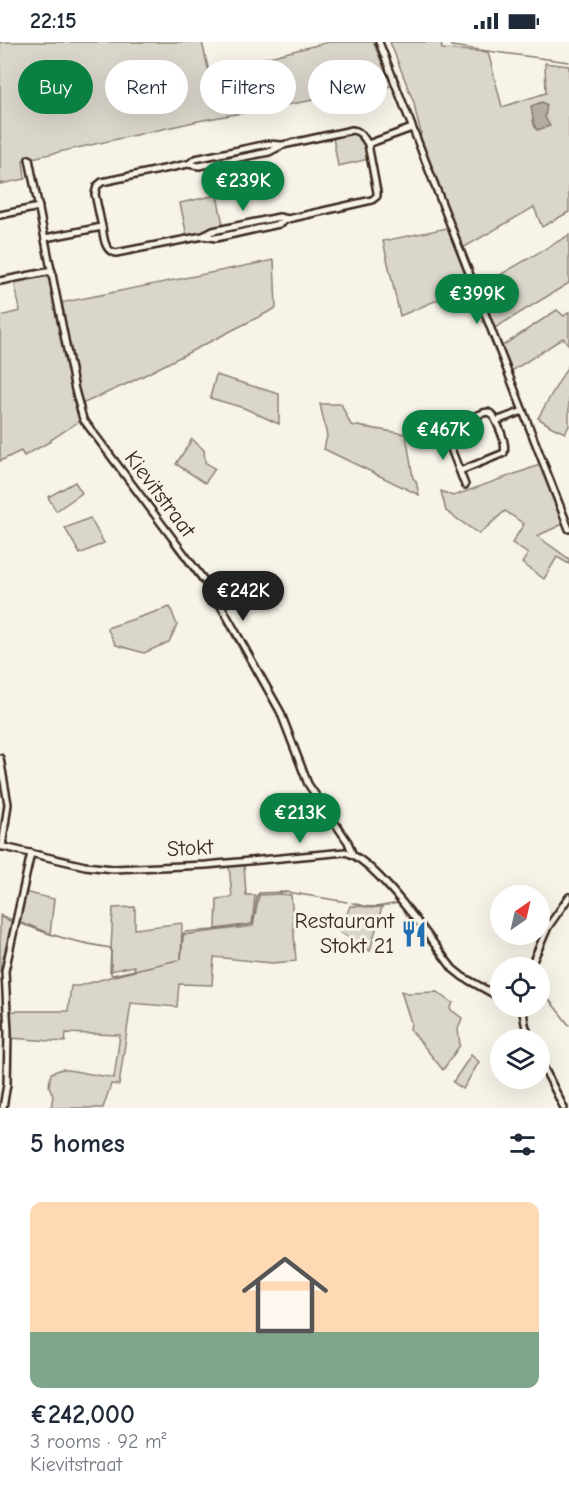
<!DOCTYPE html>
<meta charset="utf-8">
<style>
:root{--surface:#fff;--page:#f6f6f7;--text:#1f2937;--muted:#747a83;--accent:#0b8043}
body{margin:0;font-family:"Comic Neue",sans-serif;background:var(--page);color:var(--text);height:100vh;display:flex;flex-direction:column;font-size:22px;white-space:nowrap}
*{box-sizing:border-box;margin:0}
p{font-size:20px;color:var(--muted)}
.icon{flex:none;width:33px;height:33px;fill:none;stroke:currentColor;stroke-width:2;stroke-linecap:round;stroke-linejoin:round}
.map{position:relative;height:1066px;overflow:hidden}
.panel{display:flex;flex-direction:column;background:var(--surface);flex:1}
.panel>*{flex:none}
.guide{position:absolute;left:18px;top:18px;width:534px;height:54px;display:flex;gap:12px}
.needle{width:39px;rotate:34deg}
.buttons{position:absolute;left:490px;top:843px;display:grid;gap:12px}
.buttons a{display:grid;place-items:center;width:60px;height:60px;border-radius:50%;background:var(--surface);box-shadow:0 6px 24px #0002;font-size:30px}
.price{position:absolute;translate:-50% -51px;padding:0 14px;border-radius:21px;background:var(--accent);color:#fff;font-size:20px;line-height:39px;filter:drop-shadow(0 2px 3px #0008)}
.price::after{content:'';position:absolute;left:50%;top:36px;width:18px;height:14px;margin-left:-9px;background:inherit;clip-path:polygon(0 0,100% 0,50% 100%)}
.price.on{background:#222;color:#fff}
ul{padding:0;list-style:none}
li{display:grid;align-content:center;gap:12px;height:318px;padding:0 30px}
li span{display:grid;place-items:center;height:186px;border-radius:12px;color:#555}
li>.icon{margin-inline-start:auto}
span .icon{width:108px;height:108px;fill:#fffc;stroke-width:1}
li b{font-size:26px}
h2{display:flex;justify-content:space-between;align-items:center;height:72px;padding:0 30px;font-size:26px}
.tag{padding:0 21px;border-radius:27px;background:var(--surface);box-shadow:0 6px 24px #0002;font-size:21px;line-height:54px}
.tag.on{background:var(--accent);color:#fff}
.status{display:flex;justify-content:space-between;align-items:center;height:42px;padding:0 30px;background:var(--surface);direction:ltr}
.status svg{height:16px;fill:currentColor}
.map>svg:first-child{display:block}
</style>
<div class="status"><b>22:15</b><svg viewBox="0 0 49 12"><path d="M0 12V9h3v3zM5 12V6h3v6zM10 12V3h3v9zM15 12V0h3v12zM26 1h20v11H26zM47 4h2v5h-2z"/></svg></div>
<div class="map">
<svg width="569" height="1066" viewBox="0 0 569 1066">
<rect width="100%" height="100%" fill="#f7f3e8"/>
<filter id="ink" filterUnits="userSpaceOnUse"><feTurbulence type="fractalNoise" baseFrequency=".0167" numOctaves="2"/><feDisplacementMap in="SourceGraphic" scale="12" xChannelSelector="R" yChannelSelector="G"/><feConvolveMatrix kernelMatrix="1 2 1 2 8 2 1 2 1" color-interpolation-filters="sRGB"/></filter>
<g filter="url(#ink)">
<g fill="#dbd6cb" stroke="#8b8074" stroke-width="1.5">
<polygon points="0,0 202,0 209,30 329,0 373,0 392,44 203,78 23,118 25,137 0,142"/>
<polygon points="390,0 441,0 442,7 488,10 502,65 546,51 545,21 569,24 569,170 542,185 534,165 463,206 420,94 421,91 416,72 414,61"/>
<path d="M353 91C364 95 366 107 369 117L338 124 333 95Z"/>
<polygon points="217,153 223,183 212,185 202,191 187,194 180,161"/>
<polygon points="447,186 470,244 400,274 383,199"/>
<polygon points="569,193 569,241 495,286 479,245"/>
<polygon points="274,218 276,266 131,340 82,362 60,261"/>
<polygon points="47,233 51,235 76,363 81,378 51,398 51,399 24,414 21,409 0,419 0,274 20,269 14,239"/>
<polygon points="557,268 564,274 569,270 569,303 563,296 512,329 502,304"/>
<polygon points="569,322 569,384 565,391 552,385 538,376"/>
<polygon points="216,333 279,352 279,382 244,366 210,356"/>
<polygon points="320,362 341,362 351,383 406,392 413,436 416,439 419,453 324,407 327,394"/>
<polygon points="192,397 204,408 205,420 215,427 205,441 176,422"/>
<polygon points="540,423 563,482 537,494 569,517 569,522 557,515 544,537 522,521 528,512 512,501 524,482 505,469 479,492 446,469 441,449 453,454"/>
<polygon points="75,440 82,451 56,469 48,455"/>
<polygon points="90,476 104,501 80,512 65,486"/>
<polygon points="170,565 177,583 169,600 144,611 116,603 107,586"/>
<polygon points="244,822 246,853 255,853 252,882 216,887 217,857 232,855 229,823"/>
<polygon points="24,850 54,857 50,892 29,883 27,884 18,881"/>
<polygon points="279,852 291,853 296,919 272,921 214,915 212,943 179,942 177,965 131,961 119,1043 111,1042 103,1066 51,1066 53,1054 49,1044 51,1031 62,1027 114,1036 120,993 66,991 65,1000 10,996 10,969 68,969 71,944 79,944 110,935 135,929 134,924 110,929 113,866 135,865 135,887 182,881 181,916 183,893 253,884 259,853"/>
<polygon points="350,864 382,865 370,909 340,890"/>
<polygon points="0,875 13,880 3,930 0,930"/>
<polygon points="401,949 408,951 437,950 453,961 450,967 462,976 458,987 460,1003 443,1028 410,987 411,981"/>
<polygon points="471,1013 479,1020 463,1047 453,1040"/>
</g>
<polygon fill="#b4aca0" stroke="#84786c" stroke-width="1.5" points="542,60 547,63 545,75 550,84 537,88 534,83 531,64"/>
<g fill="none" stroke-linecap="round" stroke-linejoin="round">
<g stroke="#84786c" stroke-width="1.5">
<polyline points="450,0 451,4 569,20"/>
<polyline points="118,418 125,427"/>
<polyline points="127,430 132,437"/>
<polyline points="133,439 138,445"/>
<polyline points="140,447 144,453"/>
<polyline points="175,494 186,509"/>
<polyline points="169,499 181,515"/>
<polyline points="188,511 190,513"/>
<polyline points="192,516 206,534"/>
<polyline points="183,518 210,554"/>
<polyline points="208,537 212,543"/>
<polyline points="214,545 216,547"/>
<polyline points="217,549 219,552"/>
<polyline points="212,557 223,577"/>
<polyline points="225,581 249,624"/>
<polyline points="253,630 276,670"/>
<polyline points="352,861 371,866 398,861"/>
<polyline points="0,873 12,878"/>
<path d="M19 880C49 894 79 901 111 906V932L113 933 178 918"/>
<polyline points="181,917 183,892 185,890 213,888 253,882 257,854 259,851 287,850 347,860"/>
<polyline points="540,949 551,960 569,983"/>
</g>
<g stroke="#3b2a1e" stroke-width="10">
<g id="minor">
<polyline points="379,0 569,487"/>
<polyline points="29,117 75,348 83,377 215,553 280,669 308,742 348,800 352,811"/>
<polyline points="189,122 195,117 268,102 281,103"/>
<polyline points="0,173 39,165"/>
<path d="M102 185C104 195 104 209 116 211L203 194 216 196 279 182 288 177 372 158 377 154V150L368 102"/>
<polyline points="205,193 213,189 279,175 288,177"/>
<path d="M45 196 102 185 95 152 97 144 102 140 188 122 199 124 269 110 283 103 352 88C361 89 363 95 368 102L412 86"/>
<polyline points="0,239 52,229"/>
<polyline points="496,379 523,369"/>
<polyline points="443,386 465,443"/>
<path d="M432 391 483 371 488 370 493 373C498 383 507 400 504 411L460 429"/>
<polyline points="0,716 8,762 2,805"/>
<path d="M0 804 85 824 113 827 206 823 345 810C376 817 432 900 453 927L463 935 501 956"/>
<polyline points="530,926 548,885 569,855"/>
<polyline points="522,964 525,982 530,998"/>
<polyline points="540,1018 564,1066"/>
<polyline points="3,1066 7,1042 8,991 5,929 31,811"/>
</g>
</g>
<use href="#minor" stroke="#f7f3e8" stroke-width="5"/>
</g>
</g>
<defs>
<g id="restaurant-bare" transform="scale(2.07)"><path d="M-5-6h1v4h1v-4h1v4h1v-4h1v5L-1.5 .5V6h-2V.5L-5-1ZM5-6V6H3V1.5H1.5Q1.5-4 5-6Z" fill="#1f6fb2" stroke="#f7f3e8" stroke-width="2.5" paint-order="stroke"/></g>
</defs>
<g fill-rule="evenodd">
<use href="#restaurant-bare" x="414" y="892"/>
</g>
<g text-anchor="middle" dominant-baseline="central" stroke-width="6" stroke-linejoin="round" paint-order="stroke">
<g font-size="22" fill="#3b2a1e" stroke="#f7f3e8">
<text transform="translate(160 452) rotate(53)">Kievitstraat</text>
<text transform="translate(190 806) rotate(-3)">Stokt</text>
</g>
<g font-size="22" fill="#3b2a1e" stroke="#f7f3e8" text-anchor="end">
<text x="394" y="879">Restaurant<tspan x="394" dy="25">Stokt 21</tspan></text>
</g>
</g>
</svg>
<div class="buttons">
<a><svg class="needle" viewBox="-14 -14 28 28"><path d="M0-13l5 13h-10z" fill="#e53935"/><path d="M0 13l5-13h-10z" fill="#747a83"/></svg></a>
<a><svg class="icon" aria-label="locate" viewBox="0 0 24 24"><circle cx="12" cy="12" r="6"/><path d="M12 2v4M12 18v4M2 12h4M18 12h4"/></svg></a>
<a><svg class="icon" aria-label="layers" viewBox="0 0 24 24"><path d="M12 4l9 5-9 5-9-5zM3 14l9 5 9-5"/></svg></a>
</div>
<b class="price" style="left:243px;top:170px">€239K</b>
<b class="price" style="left:477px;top:283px">€399K</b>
<b class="price" style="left:443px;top:419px">€467K</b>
<b class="price on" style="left:243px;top:580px">€242K</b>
<b class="price" style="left:300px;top:802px">€213K</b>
<div class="guide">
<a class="tag on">Buy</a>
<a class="tag">Rent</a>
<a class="tag">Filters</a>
<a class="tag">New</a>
</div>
</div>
<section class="panel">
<h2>5 homes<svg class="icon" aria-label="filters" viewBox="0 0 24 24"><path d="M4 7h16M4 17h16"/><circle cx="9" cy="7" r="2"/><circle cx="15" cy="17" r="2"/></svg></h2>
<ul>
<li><span style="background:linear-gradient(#ffd9b3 70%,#7fa58c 0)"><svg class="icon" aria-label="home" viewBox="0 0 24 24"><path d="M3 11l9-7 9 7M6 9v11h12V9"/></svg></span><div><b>€242,000</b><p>3 rooms · 92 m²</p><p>Kievitstraat</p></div></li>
</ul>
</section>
